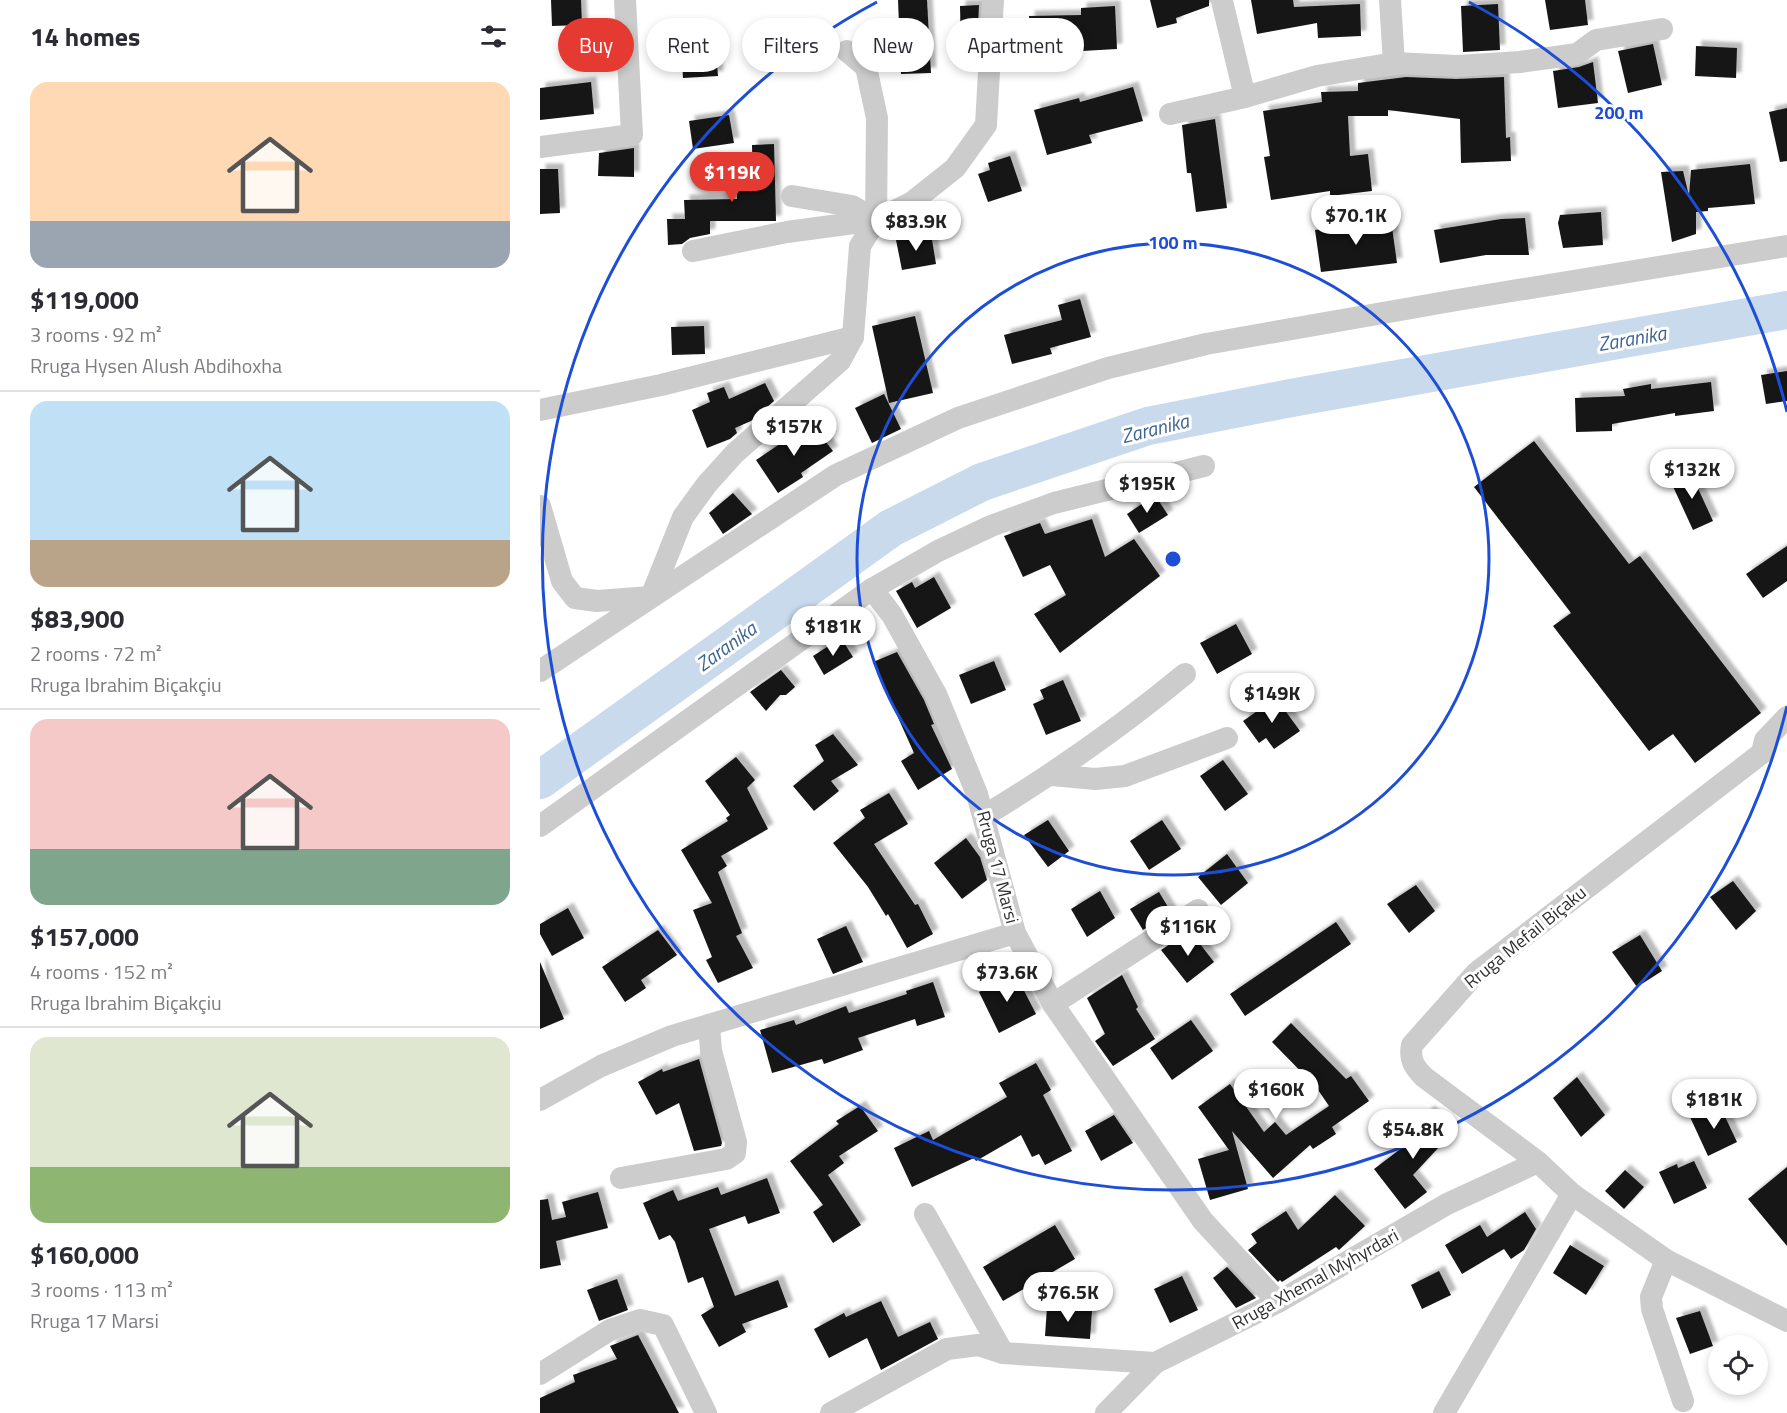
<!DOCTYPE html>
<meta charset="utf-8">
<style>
:root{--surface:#fff;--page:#f7f7f7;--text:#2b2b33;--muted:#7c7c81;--line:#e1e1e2;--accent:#e53a31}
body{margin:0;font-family:"Titillium Web",sans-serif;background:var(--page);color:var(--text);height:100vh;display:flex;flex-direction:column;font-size:22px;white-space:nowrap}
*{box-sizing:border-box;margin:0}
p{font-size:20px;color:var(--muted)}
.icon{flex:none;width:33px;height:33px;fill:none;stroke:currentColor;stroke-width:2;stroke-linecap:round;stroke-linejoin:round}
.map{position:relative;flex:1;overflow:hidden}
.side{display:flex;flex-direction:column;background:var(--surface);width:540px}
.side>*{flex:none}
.banner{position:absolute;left:18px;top:18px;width:570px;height:54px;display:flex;gap:12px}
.buttons{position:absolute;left:1168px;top:1335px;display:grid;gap:12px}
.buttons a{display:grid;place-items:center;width:60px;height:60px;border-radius:50%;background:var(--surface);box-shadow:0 3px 9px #0003;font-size:30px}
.price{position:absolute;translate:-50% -51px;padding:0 14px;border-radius:21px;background:#fff;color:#222;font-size:20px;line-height:39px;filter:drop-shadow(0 2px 3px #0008)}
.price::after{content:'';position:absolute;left:50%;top:36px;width:18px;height:14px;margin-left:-9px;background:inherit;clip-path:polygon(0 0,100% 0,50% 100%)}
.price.current{background:var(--accent);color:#fff}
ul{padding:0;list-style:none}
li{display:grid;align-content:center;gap:12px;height:318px;padding:0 30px}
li+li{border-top:2px solid var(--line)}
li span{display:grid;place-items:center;height:186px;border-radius:18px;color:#555}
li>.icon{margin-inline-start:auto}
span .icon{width:108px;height:108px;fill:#fffc;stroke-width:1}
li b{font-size:26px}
h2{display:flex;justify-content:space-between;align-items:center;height:72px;padding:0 30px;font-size:26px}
.tag{padding:0 21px;border-radius:27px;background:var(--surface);box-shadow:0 3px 9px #0003;font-size:21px;line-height:54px}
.tag.current{background:var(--accent);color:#fff}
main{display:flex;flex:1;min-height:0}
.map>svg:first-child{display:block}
</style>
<main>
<section class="side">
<h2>14 homes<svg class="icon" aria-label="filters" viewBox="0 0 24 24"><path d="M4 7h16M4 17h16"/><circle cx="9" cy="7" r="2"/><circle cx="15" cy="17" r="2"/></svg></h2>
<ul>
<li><span style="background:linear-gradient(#ffd9b3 75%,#9aa5b1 0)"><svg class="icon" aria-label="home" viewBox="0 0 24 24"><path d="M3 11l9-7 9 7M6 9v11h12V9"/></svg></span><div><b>$119,000</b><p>3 rooms · 92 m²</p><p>Rruga Hysen Alush Abdihoxha</p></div></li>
<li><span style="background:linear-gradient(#bfe0f5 75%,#b9a48a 0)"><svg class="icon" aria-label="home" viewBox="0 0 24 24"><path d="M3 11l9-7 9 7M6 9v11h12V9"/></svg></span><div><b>$83,900</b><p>2 rooms · 72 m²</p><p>Rruga Ibrahim Biçakçiu</p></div></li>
<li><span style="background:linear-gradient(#f6c9c9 70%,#7fa58c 0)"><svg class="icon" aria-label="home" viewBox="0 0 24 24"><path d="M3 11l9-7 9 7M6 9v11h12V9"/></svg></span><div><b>$157,000</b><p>4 rooms · 152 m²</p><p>Rruga Ibrahim Biçakçiu</p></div></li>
<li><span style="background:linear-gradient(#dfe7d0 70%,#8fb573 0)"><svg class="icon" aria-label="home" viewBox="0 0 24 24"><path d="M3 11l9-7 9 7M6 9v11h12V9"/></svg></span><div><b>$160,000</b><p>3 rooms · 113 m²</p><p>Rruga 17 Marsi</p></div></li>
</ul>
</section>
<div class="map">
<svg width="1247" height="1413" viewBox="0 0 1247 1413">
<defs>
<filter id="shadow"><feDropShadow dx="5.5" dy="-5.5" stdDeviation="1.5" flood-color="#0004"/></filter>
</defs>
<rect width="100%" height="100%" fill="#fff"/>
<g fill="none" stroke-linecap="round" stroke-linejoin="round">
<polyline stroke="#c8daec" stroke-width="38" points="0,780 351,528 442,482 608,426 751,398 1247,310"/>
</g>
<g fill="#161616" filter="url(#shadow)">
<polygon points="11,0 41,0 42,25 12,26"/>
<polygon points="358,0 387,0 391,73 361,74"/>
<polygon points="610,0 669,0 669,6 636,18 637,23 617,28"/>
<polygon points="711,0 753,0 754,7 820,4 821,36 778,38 777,23 717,34"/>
<polygon points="1005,0 1045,0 1048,25 1010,30"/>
<polygon points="958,4 960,50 923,52 921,6"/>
<polygon points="439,5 437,50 421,50 420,6"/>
<polygon points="575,6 577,49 490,54 489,16 541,15 541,8"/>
<polygon points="175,38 178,76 143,78 141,40"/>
<polygon points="1113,44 1122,85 1088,93 1078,51"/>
<polygon points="1156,46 1197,48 1196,78 1155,76"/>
<polygon points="1053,62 1058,103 1018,108 1013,71 1039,67"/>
<polygon points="866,77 916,79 964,77 966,138 970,137 971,161 921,163 920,119 848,110 848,116 808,116 810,156 828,154 832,191 790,196 790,191 731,200 724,157 730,156 723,111 782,102 781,92 818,91 818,83"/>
<polygon points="51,82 54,114 0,120 0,88"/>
<polygon points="593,87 603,121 549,135 552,143 507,155 494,110 539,98 540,102"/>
<polygon points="1247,108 1247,161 1240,162 1229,112"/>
<polygon points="189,115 194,143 153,149 149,121"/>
<polygon points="675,119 687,208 656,212 651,173 647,173 642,125"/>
<polygon points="234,144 236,221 170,221 170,234 150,238 142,244 128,245 127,219 145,219 144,200 197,199 197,190 213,190 212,145"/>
<polygon points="94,148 94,177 58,176 59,153"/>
<polygon points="470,156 482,191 448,202 438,174 450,170 448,163"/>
<polygon points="1210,164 1215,204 1168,208 1168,211 1156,212 1156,234 1132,242 1121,172 1143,171 1149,196 1151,170"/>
<polygon points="0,169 18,169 20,213 0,214"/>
<polygon points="1061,212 1063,245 1023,248 1018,223 1020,215"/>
<polygon points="985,218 989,255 946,255 900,263 894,230 961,219"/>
<polygon points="851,220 857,263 781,272 775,230"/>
<polygon points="391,234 396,264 362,270 356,240"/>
<polygon points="540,299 551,337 510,348 512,354 472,364 464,335 522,320 518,305"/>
<polygon points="375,316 393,393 349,403 332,326"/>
<polygon points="164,326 165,354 132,355 131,327"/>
<polygon points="1247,371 1247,401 1226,404 1221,375"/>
<polygon points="1171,382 1174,411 1135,416 1135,413 1072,424 1072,431 1036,432 1035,398 1085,396 1083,389 1111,384 1111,389"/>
<polygon points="225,383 234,401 211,421 195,428 197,433 190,439 167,448 152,410 170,402 167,393 184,387 189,399"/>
<polygon points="344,394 361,429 332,443 315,408"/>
<polygon points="271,423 293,451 261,473 263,477 238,493 216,460"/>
<polygon points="994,441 1089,564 1100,556 1221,713 1155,763 1133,734 1109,751 1013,626 1031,613 934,487"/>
<polygon points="1150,471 1173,521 1153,530 1130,480"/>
<polygon points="193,493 212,514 183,534 169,513"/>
<polygon points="615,495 628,515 599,533 587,514"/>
<polygon points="552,519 565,557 594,539 620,576 520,653 494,614 526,595 510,565 483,577 464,536 500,523 505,534"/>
<polygon points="1247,546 1247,581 1223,598 1206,574"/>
<polygon points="394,577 411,608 377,628 356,591 372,582 375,588"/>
<polygon points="696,624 712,654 677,674 660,643"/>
<polygon points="301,638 313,657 284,675 273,656"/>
<polygon points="357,652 384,700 394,724 391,725 412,769 378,790 361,761 374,753 333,662"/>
<polygon points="454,661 466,690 431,704 419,675"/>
<polygon points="241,670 255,687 246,695 240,695 226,711 210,692"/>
<polygon points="523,680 541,721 506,735 493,704 504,699 500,690"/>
<polygon points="736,698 760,731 734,749 726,738 719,743 703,721"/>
<polygon points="293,734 318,765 291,781 299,791 274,811 253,786 284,761 275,745"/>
<polygon points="196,757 215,780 207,788 228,829 181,856 187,866 178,872 202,933 196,936 213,968 178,983 166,960 172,957 153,910 172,903 141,850 188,821 186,818 190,815 165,781"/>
<polygon points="683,760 708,794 685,811 660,776"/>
<polygon points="349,793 368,824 334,844 375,905 378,904 393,934 367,948 348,914 346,916 328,887 293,843 325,818 320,810"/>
<polygon points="508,820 529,851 508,867 484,835"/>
<polygon points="622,820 641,849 609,870 590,841"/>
<polygon points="426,838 440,857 447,880 422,899 394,863"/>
<polygon points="687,854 708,883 681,905 658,877"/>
<polygon points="1193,881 1216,911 1196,930 1170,897"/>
<polygon points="876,885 895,911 869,933 847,904"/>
<polygon points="560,891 575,918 547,937 531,909"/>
<polygon points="619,892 631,912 603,930 590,909"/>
<polygon points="28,908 44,938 12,956 0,934 0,924"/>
<polygon points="796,922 811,944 705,1016 690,994"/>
<polygon points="306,926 323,962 293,974 277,939"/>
<polygon points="118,930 137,955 101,980 106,988 85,1002 62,967"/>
<polygon points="650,931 674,962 647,983 621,950"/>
<polygon points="1100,935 1122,971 1097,987 1072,952"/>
<polygon points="0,962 24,1019 0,1029"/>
<polygon points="475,973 496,1014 459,1033 439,992"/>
<polygon points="582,975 598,1007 596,1009 615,1039 573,1066 555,1041 565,1034 547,998"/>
<polygon points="393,982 405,1017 377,1026 375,1019 318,1038 323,1050 284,1064 282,1059 232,1073 220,1030 254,1020 256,1025 306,1006 309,1013 367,994 366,991"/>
<polygon points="651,1020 673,1051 632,1080 610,1048"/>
<polygon points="751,1023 806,1079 811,1076 829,1101 792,1127 796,1134 773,1149 770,1145 733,1178 692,1131 708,1189 670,1200 658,1159 689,1150 658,1107 690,1084 724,1132 735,1122 746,1135 789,1106 776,1087 732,1042"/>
<polygon points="159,1059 182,1143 181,1146 154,1151 139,1103 116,1115 98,1082 122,1069 123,1072"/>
<polygon points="496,1063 511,1090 503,1095 532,1151 505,1165 499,1154 492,1157 481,1135 436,1161 434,1158 372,1187 354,1148 389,1131 393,1140 467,1097 459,1083"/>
<polygon points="1037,1077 1065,1115 1041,1137 1013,1098"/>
<polygon points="320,1106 338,1131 299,1156 304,1163 288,1175 321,1225 293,1243 273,1212 283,1205 250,1161 299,1124 296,1121"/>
<polygon points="1180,1106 1197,1142 1168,1156 1150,1117"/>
<polygon points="889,1111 912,1133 873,1175 887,1192 865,1209 834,1169 867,1144 863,1140"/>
<polygon points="574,1115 593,1143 561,1161 545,1131"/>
<polygon points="1154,1161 1167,1188 1134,1204 1119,1172 1137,1164 1138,1168"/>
<polygon points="1247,1167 1247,1246 1208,1199"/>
<polygon points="1085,1170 1104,1187 1084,1209 1065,1191"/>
<polygon points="227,1178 240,1213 208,1224 205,1216 169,1229 195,1296 238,1280 248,1307 202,1324 206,1332 179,1347 161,1315 174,1307 163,1277 148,1283 135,1242 130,1235 119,1240 103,1203 133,1190 138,1201 178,1187 181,1195"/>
<polygon points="58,1192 68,1228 16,1241 21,1265 0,1269 0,1200 8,1199 12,1220 26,1217 22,1202"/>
<polygon points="795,1195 825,1226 799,1250 796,1247 742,1282 740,1280 738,1282 708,1250 717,1243 711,1234 746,1211 758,1230"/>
<polygon points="985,1212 996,1229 984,1250 971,1259 964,1249 922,1274 905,1245 940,1225 947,1237"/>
<polygon points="515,1225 535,1259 463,1301 443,1267"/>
<polygon points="1030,1245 1064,1266 1046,1295 1013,1273"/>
<polygon points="687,1267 716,1298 696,1308 673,1278"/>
<polygon points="899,1271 911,1295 882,1309 871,1285"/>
<polygon points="642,1276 658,1310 630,1323 614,1289"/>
<polygon points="77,1279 88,1310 59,1321 47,1290"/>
<polygon points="341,1301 358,1337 390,1322 398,1339 341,1370 327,1338 289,1358 274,1329 304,1313 306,1317"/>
<polygon points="507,1307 552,1310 550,1339 505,1336"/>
<polygon points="1160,1311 1173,1346 1150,1354 1136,1318"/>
<polygon points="98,1335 139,1413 0,1413 0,1398 35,1382 33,1375 77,1359 70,1346"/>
</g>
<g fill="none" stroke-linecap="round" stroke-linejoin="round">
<g stroke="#ccc" stroke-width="22">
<polyline points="850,0 854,63"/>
<polyline points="682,1 705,97"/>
<polyline points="307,51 326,67 337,118 336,220"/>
<polyline points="630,114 705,97 777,76 854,63 917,66 980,62 1037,54 1056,40 1122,29"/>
<polyline points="0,147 92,135 85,0"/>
<polyline points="252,196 312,206 336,220"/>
<polyline points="153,251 247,232 336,220"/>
<polyline points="0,410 121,385 313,337"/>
<polyline points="0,506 22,581 35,598 57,601 111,597"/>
<polyline points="332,589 352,615 396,694 437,794 475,933 513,1004 663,1221 738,1302"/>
<polyline points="111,597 143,517 167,484 195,453 300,361 313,337 320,246 336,220 371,203 415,168 446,125 453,0"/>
<polyline points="0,671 296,475 418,418 568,368 666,344 917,300 1247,246"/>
<path d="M1247 717 1225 740 1222 753 936 973 872 1045C869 1059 874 1067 884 1077L998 1162 1032 1194 1126 1260 1247 1321"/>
<polyline points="512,775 555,779 585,776 687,738"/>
<path d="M444 816C515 773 581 727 645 674"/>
<polyline points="0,826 332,589 398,551 451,526 514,503 664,466"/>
<polyline points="513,1004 658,910"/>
<polyline points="0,1100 61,1066 132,1036 475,933"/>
<polyline points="81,1178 186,1159 195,1153 196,1142 171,1051 169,1025"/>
<polyline points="385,1214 463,1353"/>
<polyline points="1126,1260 1111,1297 1112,1309 1143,1401"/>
<polyline points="0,1374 70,1330 100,1320 123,1325 166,1413"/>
<polyline points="291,1413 407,1349 438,1345 463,1353 615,1363"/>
<polyline points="566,1413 615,1363 738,1302 907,1204 998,1162"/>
<polyline points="904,1413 1032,1194"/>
</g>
</g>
<g fill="none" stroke="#1d4ed8" stroke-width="3">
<circle cx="633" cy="559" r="316"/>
<path d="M1247 706A631 631 0 1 1 337 2M929 2A631 631 0 0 1 1247 412"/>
</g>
<g text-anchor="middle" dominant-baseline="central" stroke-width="6" stroke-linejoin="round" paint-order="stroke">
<g font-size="18" fill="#2f2f2f" stroke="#fff">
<text transform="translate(458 867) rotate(75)">Rruga 17 Marsi</text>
<text transform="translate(985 937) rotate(-39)">Rruga Mefail Biçaku</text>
<text transform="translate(775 1279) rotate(-29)">Rruga Xhemal Myhyrdari</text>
</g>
<g font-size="20" font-style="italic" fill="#3c6691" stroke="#fff">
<text transform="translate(1092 338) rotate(-10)">Zaranika</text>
<text transform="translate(615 428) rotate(-14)">Zaranika</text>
<text transform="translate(186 646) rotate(-36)">Zaranika</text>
</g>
</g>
<circle cx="633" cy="559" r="9" fill="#1d4ed8" stroke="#fff" stroke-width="3"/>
<g font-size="18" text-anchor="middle" font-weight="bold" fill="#1d4ed8" stroke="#fff" stroke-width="6" stroke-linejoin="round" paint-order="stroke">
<text x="1079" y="119">200 m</text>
<text x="633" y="249">100 m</text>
</g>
</svg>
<div class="buttons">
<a><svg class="icon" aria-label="locate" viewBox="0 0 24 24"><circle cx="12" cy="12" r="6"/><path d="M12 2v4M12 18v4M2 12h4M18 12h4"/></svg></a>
</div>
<b class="price current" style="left:192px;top:203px">$119K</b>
<b class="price" style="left:816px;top:246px">$70.1K</b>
<b class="price" style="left:376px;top:252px">$83.9K</b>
<b class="price" style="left:254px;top:457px">$157K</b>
<b class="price" style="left:1152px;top:500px">$132K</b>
<b class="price" style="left:607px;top:514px">$195K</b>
<b class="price" style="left:293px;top:657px">$181K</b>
<b class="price" style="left:732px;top:724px">$149K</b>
<b class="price" style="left:648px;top:957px">$116K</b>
<b class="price" style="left:467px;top:1003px">$73.6K</b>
<b class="price" style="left:736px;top:1120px">$160K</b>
<b class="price" style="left:1174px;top:1130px">$181K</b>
<b class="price" style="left:873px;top:1160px">$54.8K</b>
<b class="price" style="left:528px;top:1323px">$76.5K</b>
<div class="banner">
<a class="tag current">Buy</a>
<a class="tag">Rent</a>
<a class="tag">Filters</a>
<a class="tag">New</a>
<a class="tag">Apartment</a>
</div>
</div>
</main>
